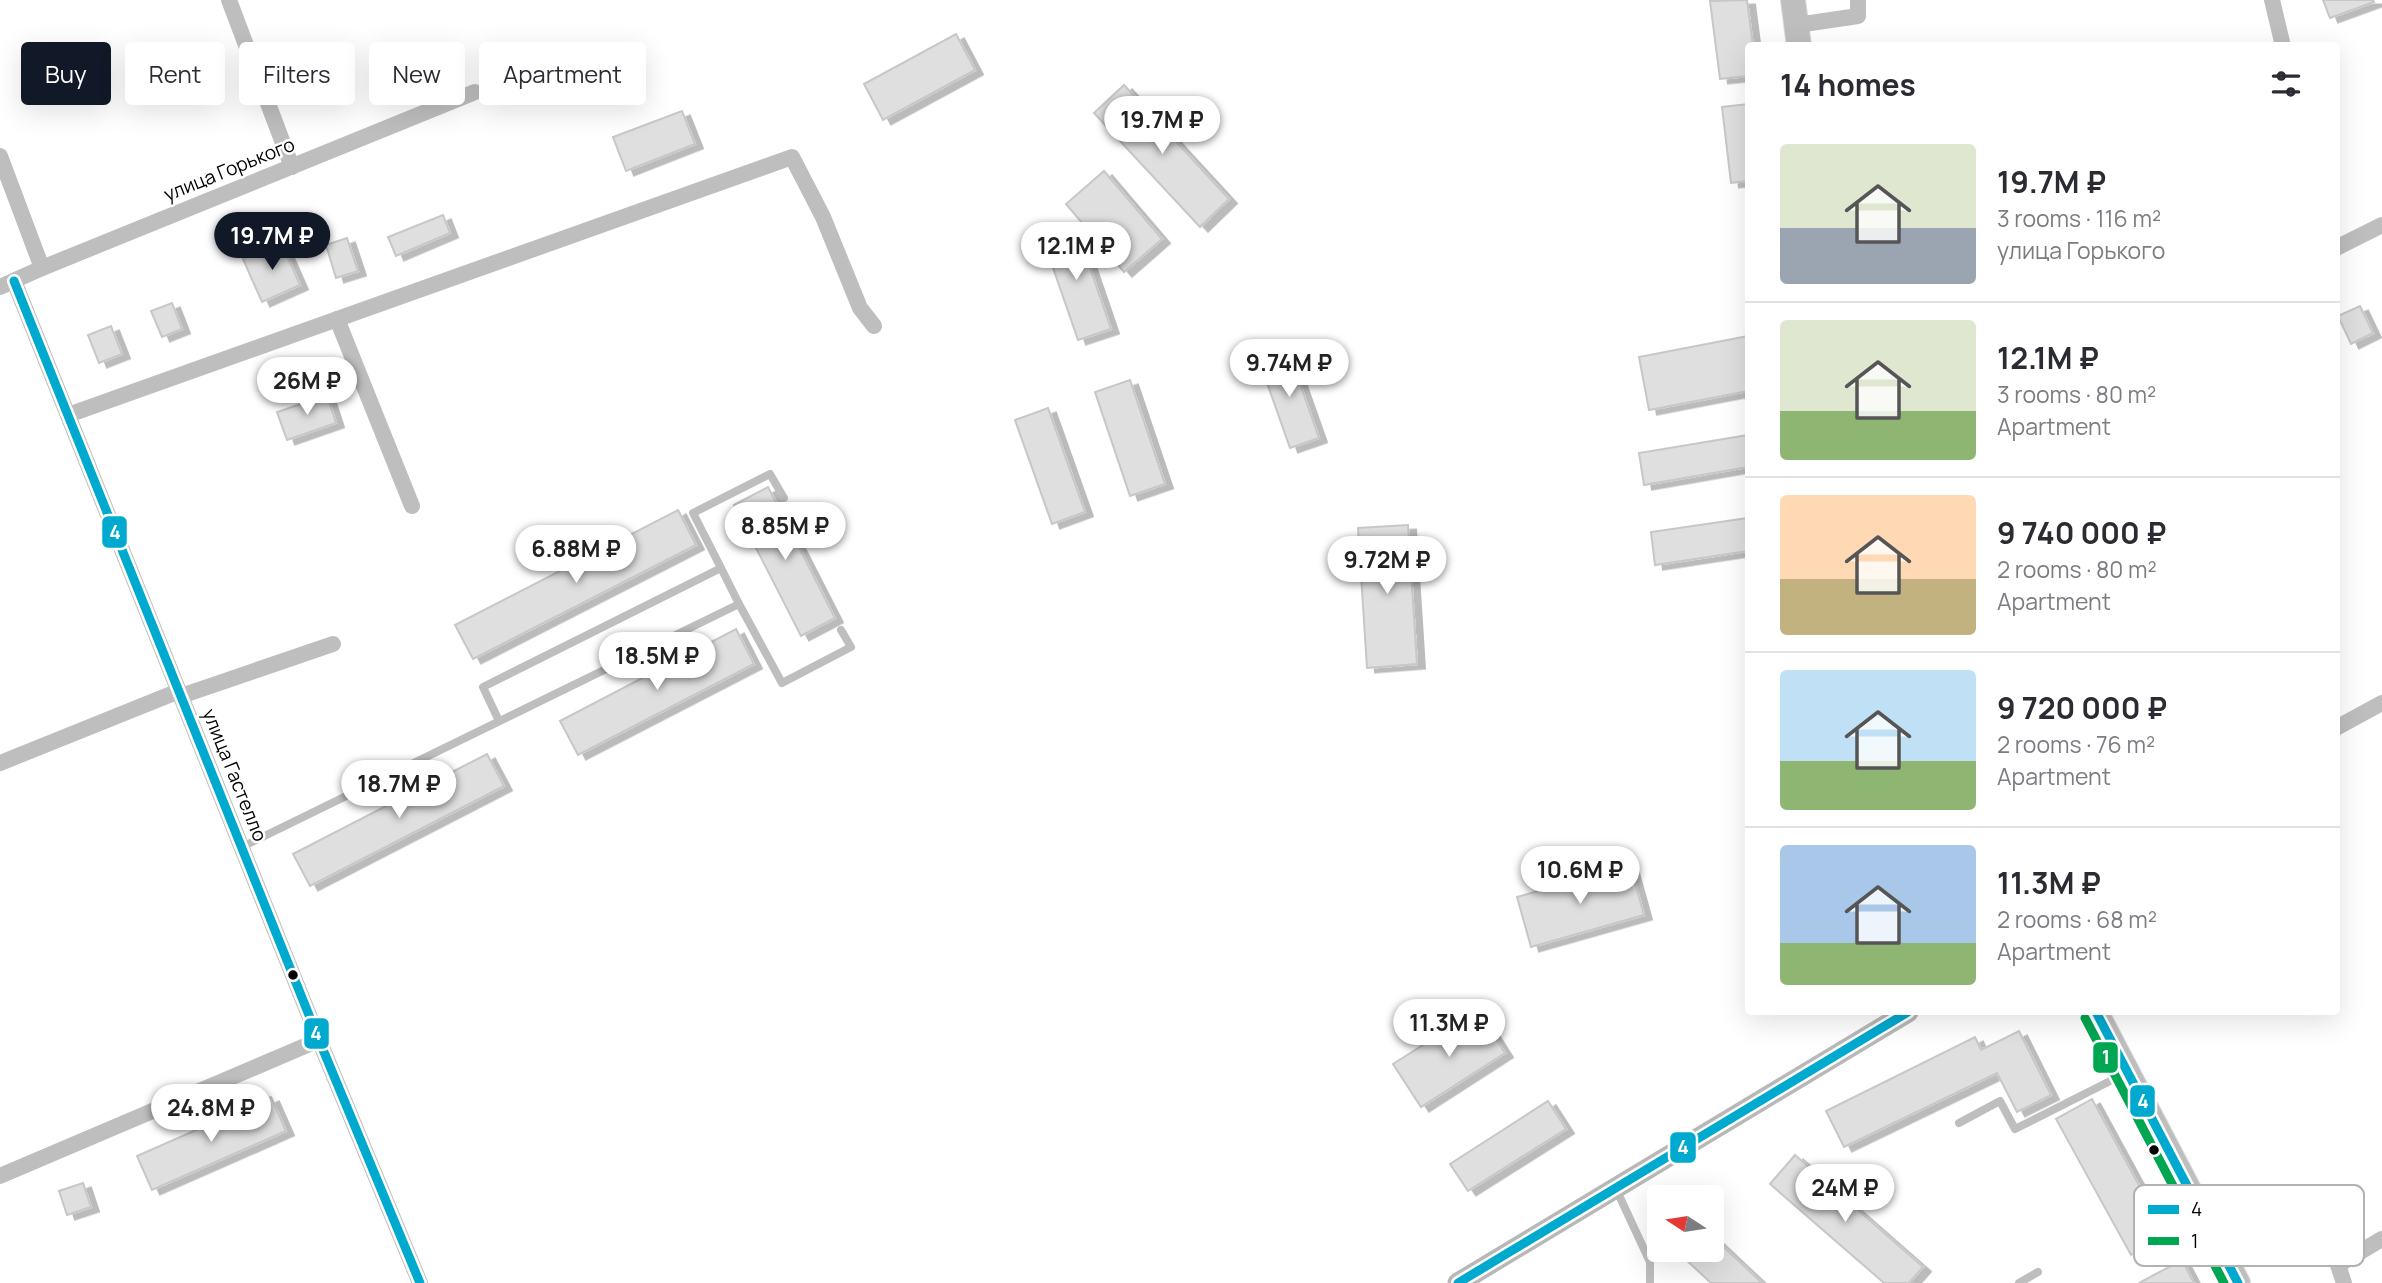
<!DOCTYPE html>
<meta charset="utf-8">
<style>
:root{--surface:#fff;--page:#f7f7f7;--text:#2b2b33;--muted:#7c7c81;--line:#e1e1e2;--accent:#111827}
body{margin:0;font-family:Manrope,sans-serif;background:var(--page);color:var(--text);height:100vh;display:flex;flex-direction:column;font-size:26px;white-space:nowrap}
*{box-sizing:border-box;margin:0}
p{font-size:23px;color:var(--muted)}
.icon{flex:none;width:38px;height:38px;fill:none;stroke:currentColor;stroke-width:2;stroke-linecap:round;stroke-linejoin:round}
.map{position:relative;flex:1;overflow:hidden}
.sheet{position:absolute;left:1745px;top:42px;width:595px;height:973px;display:flex;flex-direction:column;background:var(--surface);border-radius:7px;box-shadow:0 7px 28px #0002}
.sheet>*{flex:none}
.top-card{position:absolute;left:21px;top:42px;width:665px;height:63px;display:flex;gap:14px}
.needle{width:46px;rotate:282deg}
.tools{position:absolute;left:1647px;top:1185px;display:grid;gap:14px}
.tools a{display:grid;place-items:center;width:77px;height:77px;border-radius:7px;background:var(--surface);box-shadow:0 7px 28px #0002;font-size:35px}
.price{position:absolute;translate:-50% -60px;padding:0 16px;border-radius:24px;background:#fff;color:#222;font-size:23px;line-height:46px;filter:drop-shadow(0 2px 4px #0008)}
.price::after{content:'';position:absolute;left:50%;top:42px;width:21px;height:16px;margin-left:-10px;background:inherit;clip-path:polygon(0 0,100% 0,50% 100%)}
.price.selected{background:var(--accent);color:#fff}
ul{padding:0;list-style:none}
li{display:flex;align-items:center;gap:21px;height:175px;padding:0 35px}
li+li{border-top:2px solid var(--line)}
li span{display:grid;place-items:center;flex:none;width:196px;height:140px;border-radius:7px;color:#555}
li>.icon{margin-inline-start:auto}
span .icon{width:84px;height:84px;fill:#fffc;stroke-width:1}
li b{font-size:30px}
h2{display:flex;justify-content:space-between;align-items:center;height:84px;padding:0 35px;font-size:30px}
.pill{padding:0 24px;border-radius:7px;background:var(--surface);box-shadow:0 7px 28px #0002;font-size:24px;line-height:63px}
.pill.selected{background:var(--accent);color:#fff}
.map>svg:first-child{display:block}
</style>
<div class="map">
<svg width="2382" height="1283" viewBox="0 0 2382 1283">
<defs>
<filter id="shadow"><feDropShadow dx="8" dy="4.5" stdDeviation="0" flood-color="#0004"/></filter>
</defs>
<rect width="100%" height="100%" fill="#fff"/>
<g fill="#dfdfdf" stroke="#c7c7c7" stroke-width="2" filter="url(#shadow)">
<polygon points="1747,0 1753,46 1748,46 1748,76 1720,79 1710,1"/>
<polygon points="2323,0 2373,0 2374,2 2330,18"/>
<polygon points="956,34 975,70 883,120 864,84"/>
<polygon points="1124,85 1229,199 1200,227 1094,113"/>
<polygon points="1748,104 1748,181 1731,183 1722,107"/>
<polygon points="682,111 695,144 626,171 613,137"/>
<polygon points="1104,171 1162,239 1124,272 1066,204"/>
<polygon points="443,215 450,233 396,256 388,237"/>
<polygon points="1075,224 1111,329 1078,340 1042,236"/>
<polygon points="347,238 358,271 336,278 326,245"/>
<polygon points="281,242 300,285 262,302 243,259"/>
<polygon points="172,303 182,329 162,337 151,311"/>
<polygon points="2360,306 2373,333 2351,344 2338,316"/>
<polygon points="111,326 122,354 99,363 88,335"/>
<polygon points="1748,336 1748,391 1649,410 1639,357"/>
<polygon points="1288,350 1319,438 1290,448 1259,360"/>
<polygon points="1130,380 1165,484 1130,496 1095,392"/>
<polygon points="327,395 336,423 287,440 277,412"/>
<polygon points="1048,408 1085,512 1052,524 1015,420"/>
<polygon points="1748,435 1748,467 1644,485 1639,453"/>
<polygon points="768,487 835,618 801,636 734,505"/>
<polygon points="678,510 696,545 473,659 455,625"/>
<polygon points="1748,518 1748,551 1655,565 1651,532"/>
<polygon points="1408,525 1417,664 1367,668 1358,528"/>
<polygon points="736,629 754,664 578,755 560,721"/>
<polygon points="487,754 504,786 310,886 293,854"/>
<polygon points="1630,865 1644,915 1531,947 1517,897"/>
<polygon points="1478,1010 1505,1053 1421,1107 1393,1064"/>
<polygon points="2019,1031 2051,1095 2017,1112 1997,1073 1844,1147 1826,1111 1975,1037 1981,1050"/>
<polygon points="271,1097 286,1131 152,1190 137,1156"/>
<polygon points="2092,1099 2166,1235 2131,1255 2056,1119"/>
<polygon points="1548,1101 1566,1129 1468,1191 1450,1164"/>
<polygon points="1795,1155 1923,1267 1909,1283 1884,1283 1770,1184"/>
<polygon points="83,1183 91,1207 67,1215 59,1191"/>
<polygon points="1712,1236 1762,1283 1711,1283 1684,1258 1692,1250 1712,1250"/>
<polygon points="2182,1260 2194,1283 2139,1283"/>
</g>
<g fill="none" stroke-linecap="round" stroke-linejoin="round">
<g stroke="#dbdbdb" stroke-width="26">
<g id="primary">
<polyline points="1793,0 1799,46"/>
<polyline points="2096,1012 2238,1283"/>
</g>
</g>
<g stroke="#bebebe" stroke-width="8">
<polyline points="721,568 693,513 770,474 784,498"/>
<polyline points="739,604 782,683 851,647 841,630"/>
<polyline points="242,847 739,604 721,568 483,687 499,721"/>
<polyline points="1959,1123 2000,1101 2015,1129 2126,1073"/>
<polyline points="1617,1191 1650,1262 1650,1283"/>
<polyline points="2019,1283 2038,1272"/>
</g>
<g stroke="#bebebe" stroke-width="16">
<polyline points="229,0 292,167"/>
<polyline points="2272,0 2283,46"/>
<polyline points="1797,25 1858,16 1858,0"/>
<polyline points="0,156 42,268"/>
<polyline points="2336,248 2382,225"/>
<polyline points="14,281 319,1040 420,1283"/>
<polyline points="0,287 42,268 475,92"/>
<polyline points="337,319 412,506"/>
<polyline points="68,415 792,157 823,217 860,308 874,326"/>
<polyline points="181,696 333,644"/>
<polyline points="2336,728 2382,703"/>
<polyline points="0,763 179,691"/>
<polyline points="0,1176 319,1040"/>
<polyline points="2344,1283 2338,1265 2382,1239"/>
</g>
<polyline stroke="#b8b8b8" stroke-width="21" points="1458,1283 1908,1012"/>
<use href="#primary" stroke="#bebebe" stroke-width="24"/>
<g stroke="#fff" stroke-width="14">
<g id="bus-1">
<polyline points="14,281 319,1040 420,1283"/>
<polyline points="2096,1012 2238,1283"/>
<polyline points="1458,1283 1908,1012"/>
</g>
</g>
<g stroke="#fff" stroke-width="14">
<polyline id="bus-2" points="2085,1018 2224,1283"/>
</g>
<use href="#bus-1" stroke="#00a9ce" stroke-width="9"/>
<use href="#bus-2" stroke="#00a651" stroke-width="9"/>
</g>
<g fill="#000" stroke="#fff" stroke-width="2.5">
<circle cx="293" cy="975" r="6"/>
<circle cx="2154" cy="1150" r="6"/>
</g>
<g text-anchor="middle" dominant-baseline="central" stroke-width="5" stroke-linejoin="round" paint-order="stroke">
<g font-size="19" fill="#000" stroke="#fff">
<text transform="translate(229 169) rotate(-22)">улица Горького</text>
<text transform="translate(235 775) rotate(68)">улица Гастелло</text>
</g>
</g>
<rect x="2134" y="1185" width="230" height="81" rx="10" fill="#fff" stroke="#b2b2b2" stroke-width="2"/>
<rect x="2148" y="1205" width="31" height="9" fill="#00a9ce"/>
<rect x="2148" y="1237" width="31" height="8" fill="#00a651"/>
<g font-size="19" fill="#000">
<text x="2191" y="1216">4</text>
<text x="2191" y="1248">1</text>
</g>
<g stroke="#fff" stroke-width="2.5">
<rect x="101" y="515" width="27" height="34" rx="7" fill="#00a9ce"/>
<rect x="303" y="1017" width="27" height="33" rx="7" fill="#00a9ce"/>
<rect x="2092" y="1041" width="27" height="33" rx="7" fill="#00a651"/>
<rect x="2129" y="1084" width="27" height="34" rx="7" fill="#00a9ce"/>
<rect x="1669" y="1131" width="28" height="33" rx="7" fill="#00a9ce"/>
</g>
<g font-size="19" text-anchor="middle" font-weight="bold" fill="#fff">
<text x="115" y="539">4</text>
<text x="316" y="1040">4</text>
<text x="2106" y="1064">1</text>
<text x="2143" y="1108">4</text>
<text x="1683" y="1154">4</text>
</g>
</svg>
<div class="tools">
<a><svg class="needle" viewBox="-14 -14 28 28"><path d="M0-13l5 13h-10z" fill="#e53935"/><path d="M0 13l5-13h-10z" fill="#7c7c81"/></svg></a>
</div>
<b class="price" style="left:1162px;top:156px">19.7M ₽</b>
<b class="price selected" style="left:272px;top:272px">19.7M ₽</b>
<b class="price" style="left:1076px;top:282px">12.1M ₽</b>
<b class="price" style="left:1289px;top:399px">9.74M ₽</b>
<b class="price" style="left:307px;top:417px">26M ₽</b>
<b class="price" style="left:785px;top:562px">8.85M ₽</b>
<b class="price" style="left:576px;top:585px">6.88M ₽</b>
<b class="price" style="left:1387px;top:596px">9.72M ₽</b>
<b class="price" style="left:657px;top:692px">18.5M ₽</b>
<b class="price" style="left:399px;top:820px">18.7M ₽</b>
<b class="price" style="left:1580px;top:906px">10.6M ₽</b>
<b class="price" style="left:1449px;top:1059px">11.3M ₽</b>
<b class="price" style="left:211px;top:1144px">24.8M ₽</b>
<b class="price" style="left:1845px;top:1224px">24M ₽</b>
<div class="top-card">
<a class="pill selected">Buy</a>
<a class="pill">Rent</a>
<a class="pill">Filters</a>
<a class="pill">New</a>
<a class="pill">Apartment</a>
</div>
<section class="sheet">
<h2>14 homes<svg class="icon" aria-label="filters" viewBox="0 0 24 24"><path d="M4 7h16M4 17h16"/><circle cx="9" cy="7" r="2"/><circle cx="15" cy="17" r="2"/></svg></h2>
<ul>
<li><span style="background:linear-gradient(#dfe7d0 60%,#9aa5b1 0)"><svg class="icon" aria-label="home" viewBox="0 0 24 24"><path d="M3 11l9-7 9 7M6 9v11h12V9"/></svg></span><div><b>19.7M ₽</b><p>3 rooms · 116 m²</p><p>улица Горького</p></div></li>
<li><span style="background:linear-gradient(#dfe7d0 65%,#8fb573 0)"><svg class="icon" aria-label="home" viewBox="0 0 24 24"><path d="M3 11l9-7 9 7M6 9v11h12V9"/></svg></span><div><b>12.1M ₽</b><p>3 rooms · 80 m²</p><p>Apartment</p></div></li>
<li><span style="background:linear-gradient(#ffd9b3 60%,#c2b280 0)"><svg class="icon" aria-label="home" viewBox="0 0 24 24"><path d="M3 11l9-7 9 7M6 9v11h12V9"/></svg></span><div><b>9 740 000 ₽</b><p>2 rooms · 80 m²</p><p>Apartment</p></div></li>
<li><span style="background:linear-gradient(#bfe0f5 65%,#8fb573 0)"><svg class="icon" aria-label="home" viewBox="0 0 24 24"><path d="M3 11l9-7 9 7M6 9v11h12V9"/></svg></span><div><b>9 720 000 ₽</b><p>2 rooms · 76 m²</p><p>Apartment</p></div></li>
<li><span style="background:linear-gradient(#a9c7e8 70%,#8fb573 0)"><svg class="icon" aria-label="home" viewBox="0 0 24 24"><path d="M3 11l9-7 9 7M6 9v11h12V9"/></svg></span><div><b>11.3M ₽</b><p>2 rooms · 68 m²</p><p>Apartment</p></div></li>
</ul>
</section>
</div>
